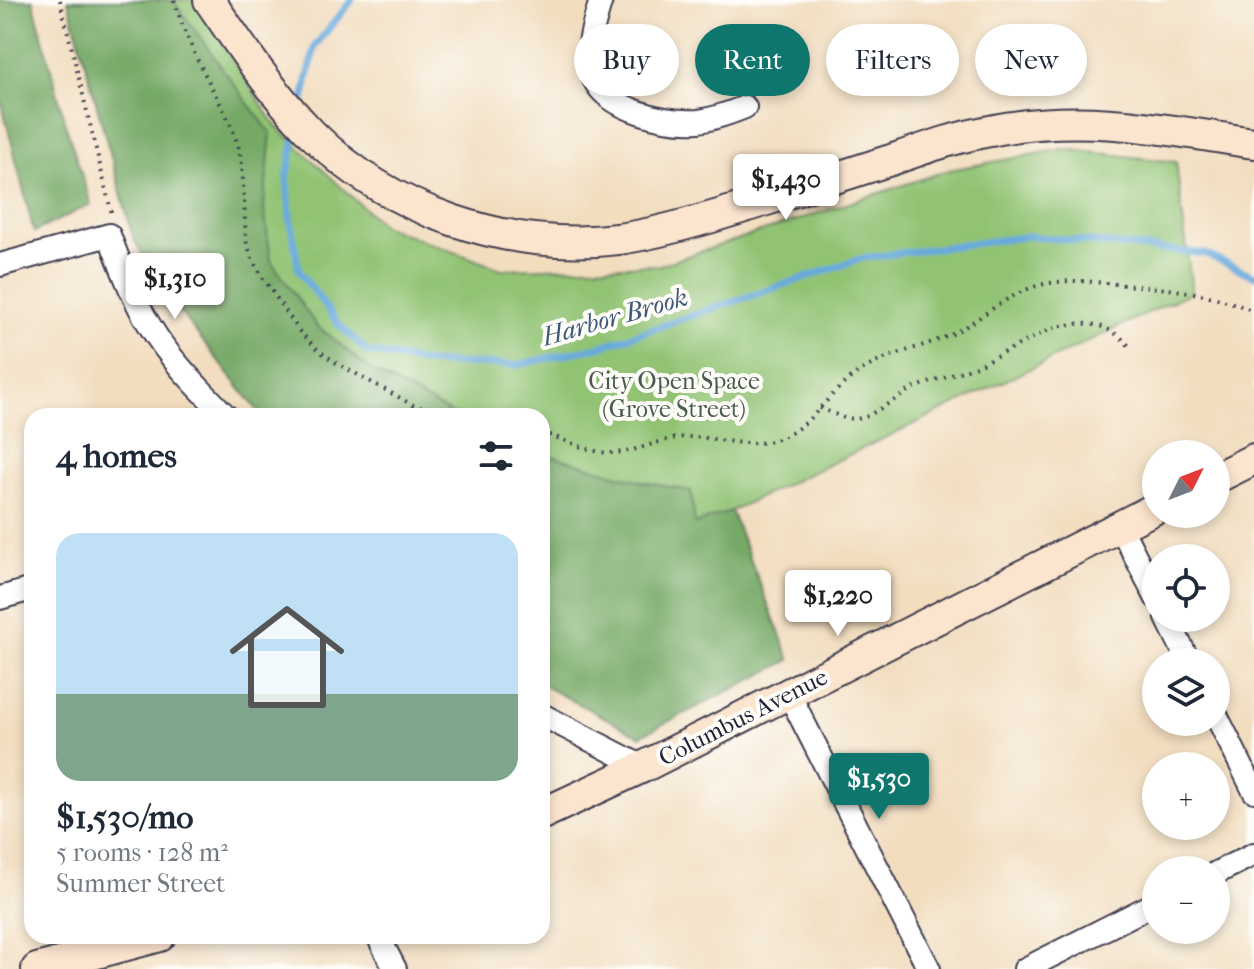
<!DOCTYPE html>
<meta charset="utf-8">
<style>
:root{--surface:#fff;--page:#f2f2f3;--text:#1f2937;--muted:#747a83;--accent:#0f766e}
body{margin:0;font-family:"IM FELL French Canon",serif;background:var(--page);color:var(--text);height:100vh;display:flex;flex-direction:column;font-size:30px;white-space:nowrap}
*{box-sizing:border-box;margin:0}
p{font-size:26px;color:var(--muted)}
.icon{flex:none;width:44px;height:44px;fill:none;stroke:currentColor;stroke-width:2;stroke-linecap:round;stroke-linejoin:round}
.map{position:relative;flex:1;overflow:hidden}
.sheet{position:absolute;left:24px;top:408px;width:526px;height:536px;display:flex;flex-direction:column;background:var(--surface);border-radius:24px;box-shadow:0 4px 12px #0003}
.sheet>*{flex:none}
.guide{position:absolute;left:574px;top:24px;width:560px;height:72px;display:flex;gap:16px}
.needle{width:52px;rotate:48deg}
.controls{position:absolute;left:1142px;top:440px;display:grid;gap:16px}
.controls a{display:grid;place-items:center;width:88px;height:88px;border-radius:50%;background:var(--surface);box-shadow:0 4px 12px #0003;font-size:40px}
.price{position:absolute;translate:-50% -68px;padding:0 18px;border-radius:8px;background:#fff;color:#222;font-size:26px;line-height:52px;filter:drop-shadow(0 2px 4px #0008)}
.price::after{content:'';position:absolute;left:50%;top:48px;width:24px;height:18px;margin-left:-12px;background:inherit;clip-path:polygon(0 0,100% 0,50% 100%)}
.price.on{background:var(--accent);color:#fff}
ul{padding:0;list-style:none}
li{display:grid;align-content:center;gap:16px;height:424px;padding:0 32px}
li span{display:grid;place-items:center;height:248px;border-radius:24px;color:#555}
li>.icon{margin-inline-start:auto}
span .icon{width:144px;height:144px;fill:#fffc;stroke-width:1}
li b{font-size:34px}
h2{display:flex;justify-content:space-between;align-items:center;height:96px;padding:0 32px;font-size:34px}
.tag{padding:0 28px;border-radius:36px;background:var(--surface);box-shadow:0 4px 12px #0003;font-size:28px;line-height:72px}
.tag.on{background:var(--accent);color:#fff}
.map>svg:first-child{display:block}
</style>
<div class="map">
<svg width="1254" height="969" viewBox="0 0 1254 969">
<rect width="100%" height="100%" fill="#fdfcf7"/>
<filter id="ink" filterUnits="userSpaceOnUse"><feTurbulence type="fractalNoise" baseFrequency=".0125" numOctaves="2"/><feDisplacementMap in="SourceGraphic" scale="16" xChannelSelector="R" yChannelSelector="G"/><feConvolveMatrix kernelMatrix="1 2 1 2 8 2 1 2 1" color-interpolation-filters="sRGB"/></filter>
<filter id="wash" filterUnits="userSpaceOnUse"><feTurbulence type="fractalNoise" baseFrequency=".006" numOctaves="4" result="noise"/><feDisplacementMap in="SourceGraphic" scale="32" xChannelSelector="R" yChannelSelector="G"/><feGaussianBlur stdDeviation="1.8" result="paint"/><feColorMatrix in="noise" values="0 0 0 0 0 0 0 0 0 0 0 0 0 0 0 0 0 1.4 0 .05"/><feComposite in="paint" operator="in"/></filter>
<g filter="url(#wash)">
<rect width="100%" height="100%" fill="#f2ddbf"/>
<polygon fill="#91c373" stroke="#5a7257" stroke-width="2" points="68,0 194,0 276,126 383,226 501,269 660,265 949,170 1063,149 1176,162 1192,292 731,511 790,660 542,676 542,416 262,416 173,303 134,240"/>
<g fill="#74a965" stroke="#4b6650" stroke-width="2">
<polygon points="0,0 33,0 66,126 91,204 34,232 0,97"/>
<polygon points="68,0 173,0 249,105 271,133 264,207 271,261 316,325 372,371 456,416 262,416 173,303 134,240"/>
<polygon points="542,453 644,482 691,491 695,524 731,511 790,660 640,736 542,685"/>
</g>
<g fill="none" stroke-linecap="round" stroke-linejoin="round">
<g stroke="#68aadc" stroke-width="7">
<polyline points="301,109 315,46 352,0"/>
<polyline points="297,129 287,177 290,217 299,271 339,325 368,352 428,363 517,365 602,346 863,258 1030,236 1206,254 1254,276"/>
</g>
</g>
</g>
<g filter="url(#ink)">
<g fill="none" stroke-linecap="round" stroke-linejoin="round">
<g stroke="#413e4f" stroke-width="26">
<g id="street">
<path d="M601 0C594 24 583 54 594 79 608 110 666 123 698 121 714 119 730 113 745 107"/>
<path d="M0 265 109 235C121 266 132 297 150 326 170 360 199 388 226 416"/>
<polyline points="1120,526 1156,597"/>
<polyline points="0,598 32,589"/>
<polyline points="1167,618 1189,662"/>
<polyline points="789,694 929,969"/>
<polyline points="542,715 643,767"/>
<polyline points="1216,715 1254,791"/>
<polyline points="1216,873 1254,854"/>
<polyline points="378,936 395,969"/>
<polyline points="1025,969 1156,903"/>
</g>
</g>
<g stroke="#413e4f" stroke-width="34">
<g id="secondary">
<path d="M209 0C241 47 273 94 312 134 390 212 510 252 618 239 649 235 681 226 712 217 772 199 831 179 891 160 923 149 956 137 990 131 1081 112 1163 129 1254 143"/>
<polyline points="1216,478 1254,459"/>
<polyline points="542,814 643,767 1156,508"/>
<polyline points="37,969 160,936"/>
</g>
</g>
<g stroke="#413e4f" stroke-width="4" stroke-dasharray="2 6" stroke-linecap="butt">
<polyline points="60,0 112,215"/>
<polyline points="174,0 183,27 197,59 231,125 238,145 242,164 246,240 252,259 265,281 300,332 318,350 338,364 413,405 432,411 460,416"/>
<path d="M820 408 844 418 857 419 868 416 914 388 976 366 1051 329C1082 319 1109 322 1130 347"/>
<path d="M542 432C562 439 591 453 611 453 637 453 662 437 688 437 721 437 751 451 783 437 813 424 829 392 856 374 885 354 919 349 950 335 981 320 1006 294 1040 285 1068 278 1096 282 1124 285 1173 289 1208 292 1254 311"/>
</g>
<use href="#street" stroke="#fff" stroke-width="22"/>
<use href="#secondary" stroke="#fce5cf" stroke-width="30"/>
</g>
</g>
<g text-anchor="middle" dominant-baseline="central" stroke-width="8" stroke-linejoin="round" paint-order="stroke">
<g font-size="24" fill="#495a4f" stroke="#fdfcf7">
<text x="674" y="381">City Open Space<tspan x="674" dy="28">(Grove Street)</tspan></text>
</g>
<g font-size="24" fill="#22223b" stroke="#fdfcf7">
<text transform="translate(743 717) rotate(-27)">Columbus Avenue</text>
</g>
<g font-size="26" font-style="italic" fill="#3e587b" stroke="#fdfcf7">
<text transform="translate(615 317) rotate(-16)">Harbor Brook</text>
</g>
</g>
</svg>
<div class="controls">
<a><svg class="needle" viewBox="-14 -14 28 28"><path d="M0-13l5 13h-10z" fill="#e53935"/><path d="M0 13l5-13h-10z" fill="#747a83"/></svg></a>
<a><svg class="icon" aria-label="locate" viewBox="0 0 24 24"><circle cx="12" cy="12" r="6"/><path d="M12 2v4M12 18v4M2 12h4M18 12h4"/></svg></a>
<a><svg class="icon" aria-label="layers" viewBox="0 0 24 24"><path d="M12 4l9 5-9 5-9-5zM3 14l9 5 9-5"/></svg></a>
<a>+</a>
<a>−</a>
</div>
<b class="price" style="left:786px;top:222px">$1,430</b>
<b class="price" style="left:175px;top:321px">$1,310</b>
<b class="price" style="left:838px;top:638px">$1,220</b>
<b class="price on" style="left:879px;top:821px">$1,530</b>
<div class="guide">
<a class="tag">Buy</a>
<a class="tag on">Rent</a>
<a class="tag">Filters</a>
<a class="tag">New</a>
</div>
<section class="sheet">
<h2>4 homes<svg class="icon" aria-label="filters" viewBox="0 0 24 24"><path d="M4 7h16M4 17h16"/><circle cx="9" cy="7" r="2"/><circle cx="15" cy="17" r="2"/></svg></h2>
<ul>
<li><span style="background:linear-gradient(#bfe0f5 65%,#7fa58c 0)"><svg class="icon" aria-label="home" viewBox="0 0 24 24"><path d="M3 11l9-7 9 7M6 9v11h12V9"/></svg></span><div><b>$1,530/mo</b><p>5 rooms · 128 m²</p><p>Summer Street</p></div></li>
</ul>
</section>
</div>
